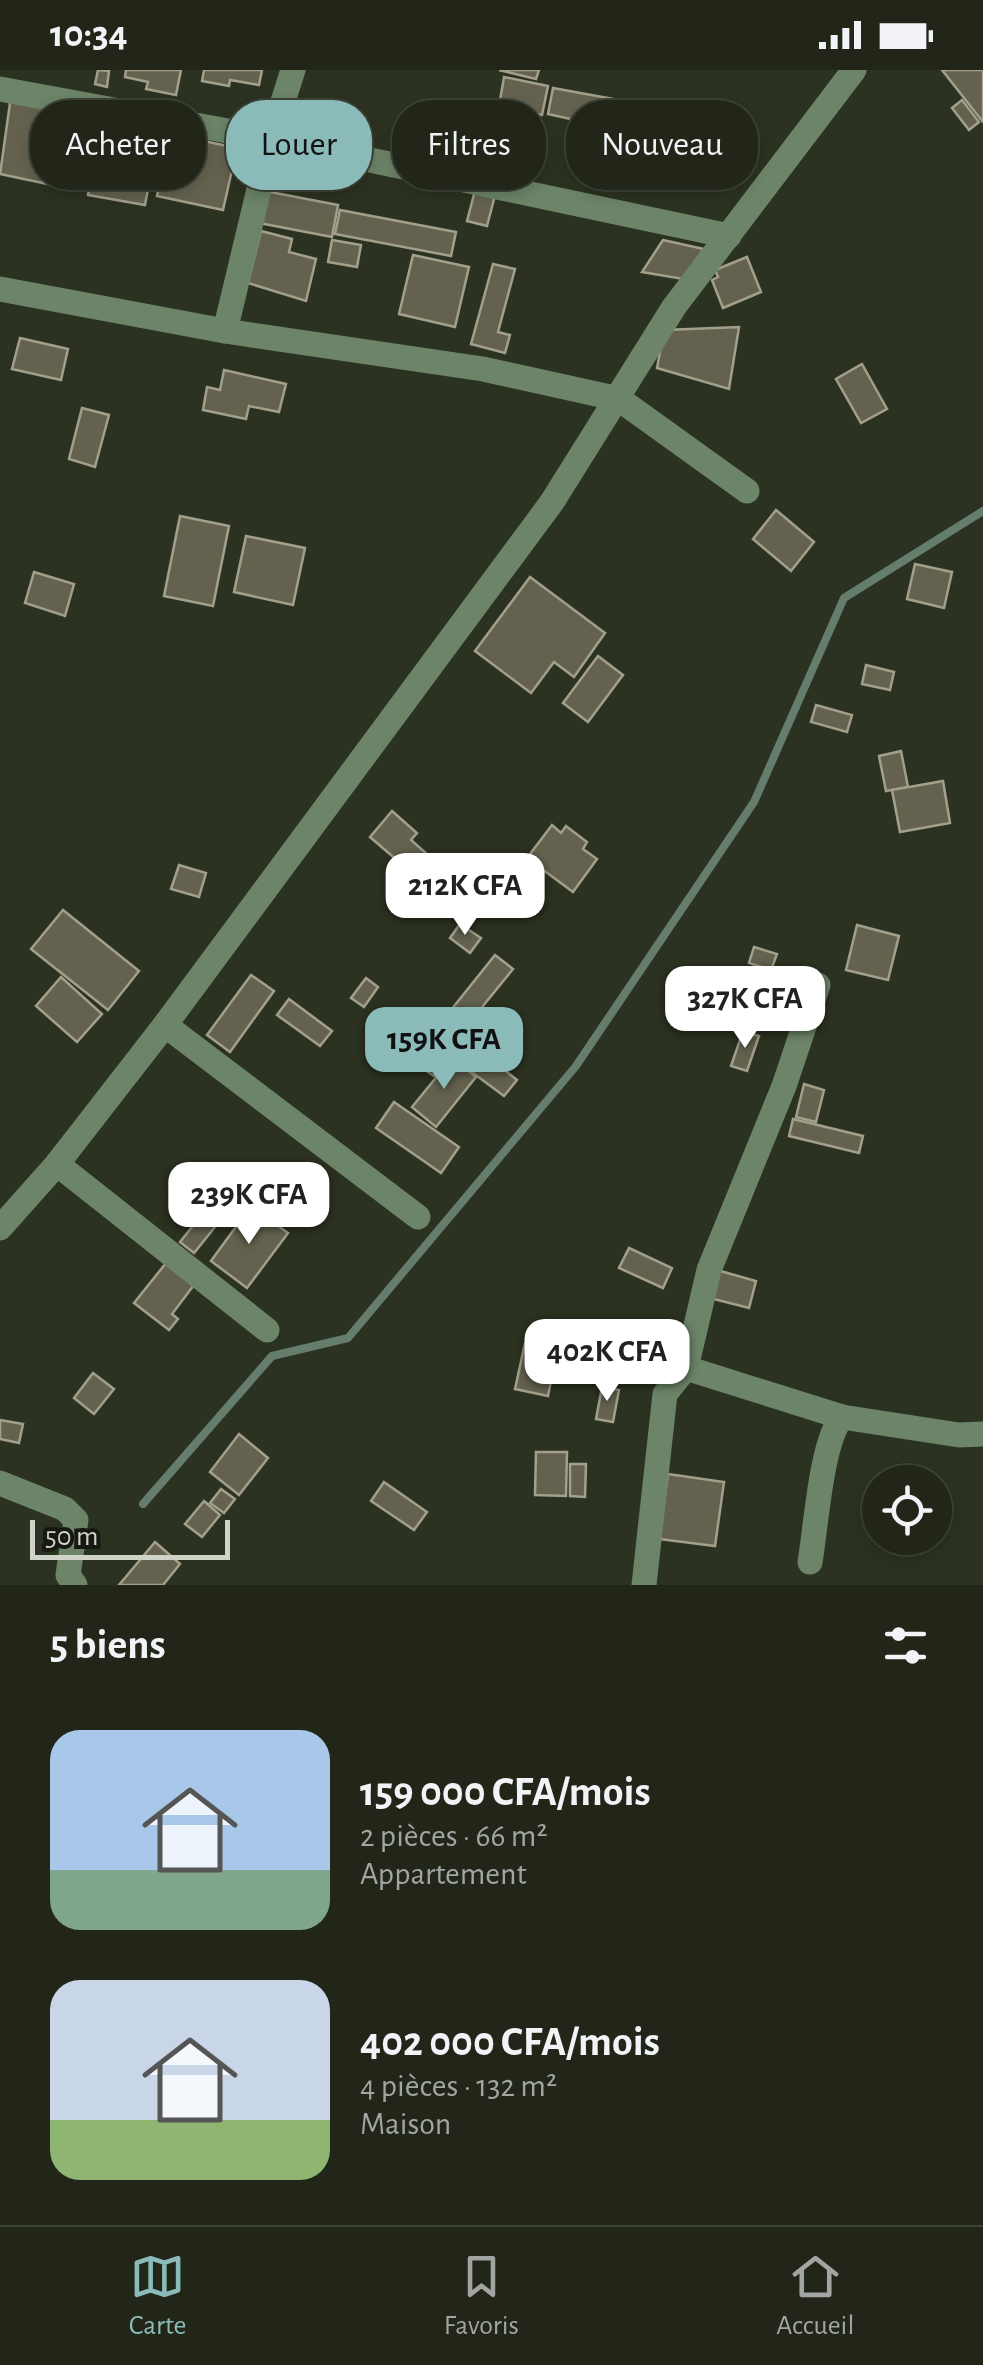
<!DOCTYPE html>
<html lang="fr">
<meta charset="utf-8">
<style>
:root{--surface:#212619;--page:#292e22;--text:#f1f3f6;--muted:#a2a5a2;--line:#3e4338;--accent:#8bbbb9}
body{margin:0;font-family:"Alegreya Sans",sans-serif;background:var(--page);color:var(--text);height:100vh;display:flex;flex-direction:column;font-size:38px;white-space:nowrap}
*{box-sizing:border-box;margin:0}
p{font-size:32px;color:var(--muted)}
.icon{flex:none;width:55px;height:55px;fill:none;stroke:currentColor;stroke-width:2;stroke-linecap:round;stroke-linejoin:round}
.map{position:relative;height:1515px;overflow:hidden}
.details{display:flex;flex-direction:column;background:var(--surface);flex:1}
.details>*{flex:none}
.top-card{position:absolute;left:30px;top:30px;width:925px;height:90px;display:flex;gap:20px}
.tools{position:absolute;left:862px;top:1395px;display:grid;gap:20px}
.tools a{display:grid;place-items:center;width:90px;height:90px;border-radius:50%;background:var(--surface);box-shadow:0 5px 15px #0003,0 0 0 2px var(--line);font-size:50px}
.scale{position:absolute;left:30px;bottom:25px;width:200px;box-sizing:border-box;padding-left:10px;border:5px solid #cfd3c8;border-top:0;font-size:28px;line-height:35px;white-space:nowrap;color:#cfd3c8;-webkit-text-stroke:8px #161811;paint-order:stroke}
.price{position:absolute;translate:-50% -85px;padding:0 22px;border-radius:20px;background:#fff;color:#222;font-size:32px;line-height:65px;filter:drop-shadow(0 2px 5px #0008)}
.price::after{content:'';position:absolute;left:50%;top:60px;width:30px;height:22px;margin-left:-15px;background:inherit;clip-path:polygon(0 0,100% 0,50% 100%)}
.price.selected{background:var(--accent);color:#111}
ul{padding:0;list-style:none}
li{display:flex;align-items:center;gap:30px;height:250px;padding:0 50px}
li span{display:grid;place-items:center;flex:none;width:280px;height:200px;border-radius:30px;color:#555}
li>.icon{margin-inline-start:auto}
span .icon{width:120px;height:120px;fill:#fffc;stroke-width:1}
li b{font-size:42px}
h2{display:flex;justify-content:space-between;align-items:center;height:120px;padding:0 50px;font-size:42px}
.pill{padding:0 35px;border-radius:40px;background:var(--surface);box-shadow:0 5px 15px #0003,0 0 0 2px var(--line);font-size:35px;line-height:90px}
.pill.selected{background:var(--accent);color:#111}
.status{display:flex;justify-content:space-between;align-items:center;height:70px;padding:0 50px;background:var(--surface);direction:ltr}
.status svg{height:28px;fill:currentColor}
.tabs{display:flex;justify-content:space-around;align-items:center;height:140px;border-top:2px solid var(--line);background:var(--surface);font-size:28px;color:var(--muted)}
.tabs a{display:grid;justify-items:center;gap:5px}
.tabs .selected{color:var(--accent)}
.map>svg:first-child{display:block}
</style>
<div class="status"><b>10:34</b><svg viewBox="0 0 49 12"><path d="M0 12V9h3v3zM5 12V6h3v6zM10 12V3h3v9zM15 12V0h3v12zM26 1h20v11H26zM47 4h2v5h-2z"/></svg></div>
<div class="map">
<svg width="983" height="1515" viewBox="0 0 983 1515">
<rect width="100%" height="100%" fill="#2c3221"/>
<g fill="none" stroke-linecap="round" stroke-linejoin="round">
<polyline stroke="#647d6d" stroke-width="8" points="143,1434 272,1286 348,1268 576,996 754,732 844,528 983,441"/>
</g>
<g fill="#64624f" stroke="#a2a08b" stroke-width="2.5">
<polygon points="98,0 109,1 107,17 95,14"/>
<polygon points="126,0 181,0 176,25 146,19 148,12 125,7"/>
<polygon points="204,0 262,0 259,15 230,10 229,16 202,11"/>
<polygon points="499,0 539,0 536,9"/>
<polygon points="942,0 983,0 983,52"/>
<polygon points="504,7 548,16 542,45 499,36"/>
<polygon points="553,18 619,30 612,68 573,60 575,50 548,44"/>
<polygon points="11,26 86,42 71,119 0,104"/>
<polygon points="962,30 979,52 969,60 952,38"/>
<polygon points="170,64 237,78 223,140 157,126"/>
<polygon points="94,92 151,103 145,135 88,125"/>
<polygon points="477,113 497,118 487,156 467,151"/>
<polygon points="265,121 338,135 332,167 259,153"/>
<polygon points="340,140 456,162 451,186 335,164"/>
<polygon points="261,161 292,169 289,182 316,189 306,231 248,213"/>
<polygon points="332,170 361,175 357,197 328,192"/>
<polygon points="663,170 704,179 683,209 642,202"/>
<polygon points="413,185 469,197 455,257 399,244"/>
<polygon points="747,187 761,222 723,238 712,210 718,207 715,200"/>
<polygon points="493,194 515,199 498,262 510,265 505,283 471,274"/>
<polygon points="739,257 729,319 657,298 664,260"/>
<polygon points="20,268 68,279 61,310 12,299"/>
<polygon points="862,294 887,339 861,353 836,309"/>
<polygon points="224,300 286,314 279,342 249,336 246,349 203,340 207,317 220,320"/>
<polygon points="82,338 109,345 95,397 69,389"/>
<polygon points="776,440 814,472 791,501 753,469"/>
<polygon points="180,446 229,456 213,536 164,526"/>
<polygon points="246,466 305,478 293,535 234,522"/>
<polygon points="915,494 952,502 944,538 907,529"/>
<polygon points="34,502 74,514 65,546 25,533"/>
<polygon points="530,507 605,563 574,607 554,592 531,623 475,581"/>
<polygon points="598,586 623,605 588,652 563,633"/>
<polygon points="866,595 894,602 890,620 862,614"/>
<polygon points="816,635 852,645 847,662 811,652"/>
<polygon points="901,681 908,717 886,721 879,686"/>
<polygon points="943,711 950,753 900,762 892,720"/>
<polygon points="392,741 417,763 411,770 463,816 448,834 370,767"/>
<polygon points="552,755 561,763 566,756 587,772 583,779 597,789 573,822 527,788"/>
<polygon points="179,795 206,803 199,827 171,819"/>
<polygon points="63,840 139,901 108,940 31,879"/>
<polygon points="460,854 481,868 470,883 450,868"/>
<polygon points="857,855 899,866 888,910 846,900"/>
<polygon points="754,877 777,884 771,900 749,893"/>
<polygon points="495,885 513,899 465,958 447,945"/>
<polygon points="251,905 274,921 230,982 207,965"/>
<polygon points="61,907 102,944 77,972 36,936"/>
<polygon points="366,908 378,917 364,937 351,928"/>
<polygon points="289,929 332,961 320,976 277,945"/>
<polygon points="445,960 473,980 463,994 450,984 434,1006 419,996"/>
<polygon points="743,961 759,966 747,1001 731,996"/>
<polygon points="487,986 517,1010 504,1026 473,1003"/>
<polygon points="452,988 476,1007 436,1057 412,1037"/>
<polygon points="804,1014 824,1020 816,1052 796,1047"/>
<polygon points="394,1032 459,1077 441,1103 376,1058"/>
<polygon points="793,1049 863,1066 859,1083 789,1066"/>
<polygon points="227,1113 241,1125 194,1183 180,1172"/>
<polygon points="251,1136 288,1163 247,1218 211,1191"/>
<polygon points="629,1178 672,1198 663,1218 619,1198"/>
<polygon points="166,1193 194,1215 172,1244 178,1249 169,1260 134,1233"/>
<polygon points="717,1200 756,1211 749,1238 710,1228"/>
<polygon points="525,1273 557,1281 548,1326 515,1319"/>
<polygon points="93,1303 114,1319 94,1344 74,1328"/>
<polygon points="602,1317 619,1320 613,1352 596,1349"/>
<polygon points="0,1350 23,1354 19,1373 0,1369"/>
<polygon points="239,1364 268,1388 239,1425 210,1402"/>
<polygon points="536,1382 567,1382 566,1426 535,1425"/>
<polygon points="570,1394 586,1394 585,1427 570,1426"/>
<polygon points="668,1404 724,1412 715,1476 659,1469"/>
<polygon points="384,1412 427,1442 414,1460 371,1431"/>
<polygon points="221,1419 235,1429 224,1443 210,1433"/>
<polygon points="204,1431 220,1445 202,1467 185,1454"/>
<polygon points="155,1472 180,1494 163,1515 119,1515"/>
</g>
<g fill="none" stroke-linecap="round" stroke-linejoin="round">
<g stroke="#6c8468" stroke-width="25">
<polyline points="0,19 271,69 729,166"/>
<polyline points="0,219 225,261 483,299 619,329 747,421"/>
<polyline points="225,261 271,69 293,0"/>
<polyline points="818,915 784,1016 709,1200 686,1298 842,1347"/>
<polyline points="165,955 418,1147"/>
<polyline points="57,1094 267,1260"/>
<polyline points="0,1158 57,1094 165,955 552,432 674,237 854,0"/>
<polyline points="0,1413 65,1439 76,1450 68,1505 75,1515"/>
<path d="M810 1492C816 1458 821 1372 842 1347L959 1365 983 1364"/>
<polyline points="644,1515 665,1324 686,1298"/>
</g>
</g>
</svg>
<div class="tools">
<a><svg class="icon" aria-label="locate" viewBox="0 0 24 24"><circle cx="12" cy="12" r="6"/><path d="M12 2v4M12 18v4M2 12h4M18 12h4"/></svg></a>
</div>
<div class="scale">50 m</div>
<b class="price" style="left:465px;top:868px">212K CFA</b>
<b class="price" style="left:745px;top:981px">327K CFA</b>
<b class="price selected" style="left:444px;top:1022px">159K CFA</b>
<b class="price" style="left:249px;top:1177px">239K CFA</b>
<b class="price" style="left:607px;top:1334px">402K CFA</b>
<div class="top-card">
<a class="pill">Acheter</a>
<a class="pill selected">Louer</a>
<a class="pill">Filtres</a>
<a class="pill">Nouveau</a>
</div>
</div>
<section class="details">
<h2>5 biens<svg class="icon" aria-label="filters" viewBox="0 0 24 24"><path d="M4 7h16M4 17h16"/><circle cx="9" cy="7" r="2"/><circle cx="15" cy="17" r="2"/></svg></h2>
<ul>
<li><span style="background:linear-gradient(#a9c7e8 70%,#7fa58c 0)"><svg class="icon" aria-label="home" viewBox="0 0 24 24"><path d="M3 11l9-7 9 7M6 9v11h12V9"/></svg></span><div><b>159 000 CFA/mois</b><p>2 pièces · 66 m²</p><p>Appartement</p></div></li>
<li><span style="background:linear-gradient(#c9d6e8 70%,#8fb573 0)"><svg class="icon" aria-label="home" viewBox="0 0 24 24"><path d="M3 11l9-7 9 7M6 9v11h12V9"/></svg></span><div><b>402 000 CFA/mois</b><p>4 pièces · 132 m²</p><p>Maison</p></div></li>
</ul>
</section>
<nav class="tabs">
<a class="selected"><svg class="icon" aria-label="map" viewBox="0 0 24 24"><path d="M3 6l6-2 6 2 6-2v14l-6 2-6-2-6 2zM9 4v14M15 6v14"/></svg>Carte</a>
<a><svg class="icon" aria-label="saved" viewBox="0 0 24 24"><path d="M7 4h10v16l-5-4-5 4z"/></svg>Favoris</a>
<a><svg class="icon" aria-label="home" viewBox="0 0 24 24"><path d="M3 11l9-7 9 7M6 9v11h12V9"/></svg>Accueil</a>
</nav>
